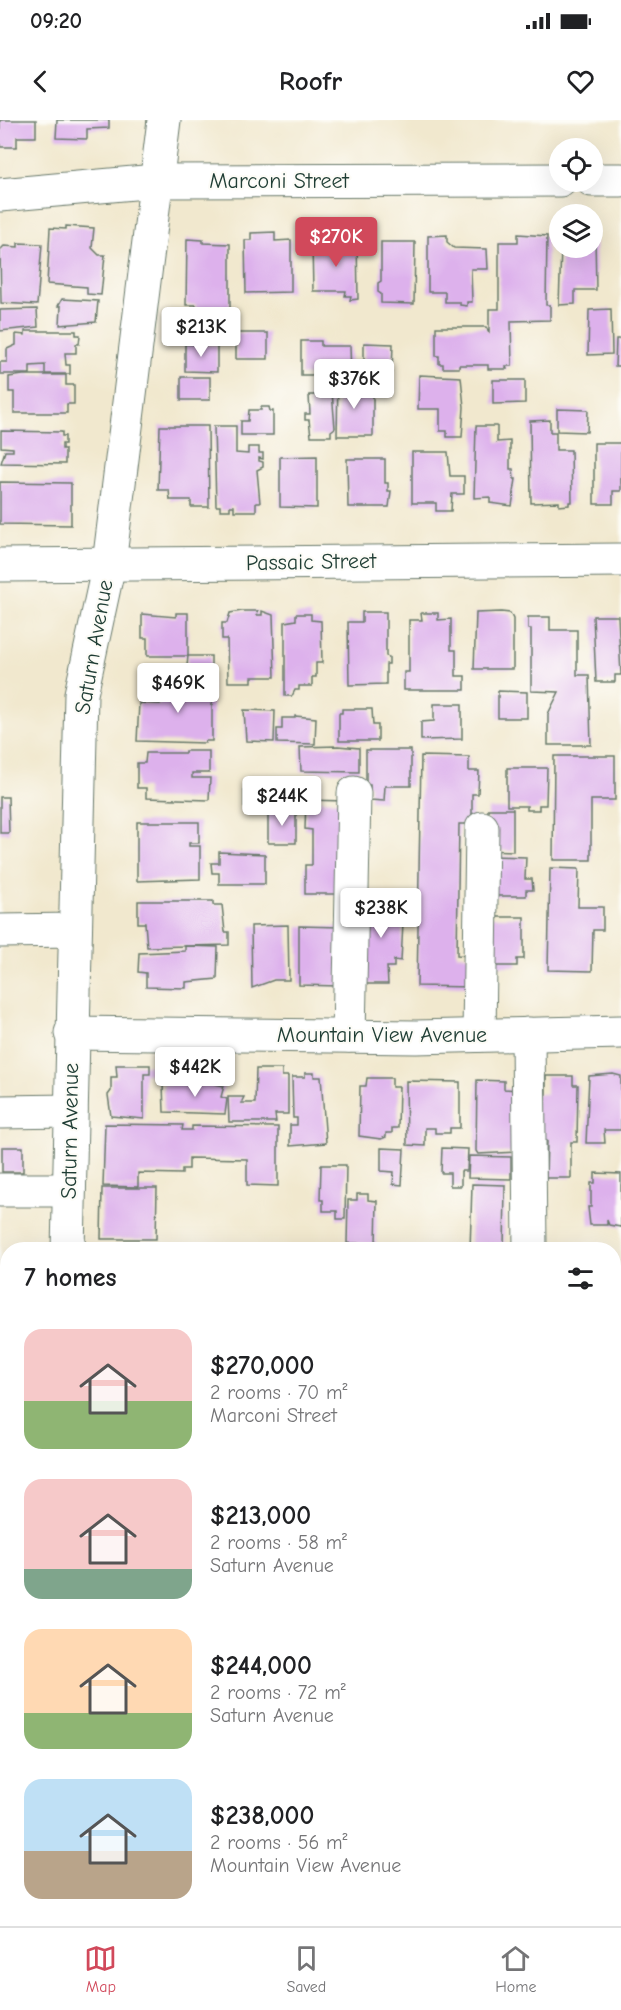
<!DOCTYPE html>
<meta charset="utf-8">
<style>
:root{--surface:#fff;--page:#f6f6f6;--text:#202124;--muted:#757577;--line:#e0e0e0;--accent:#d1495b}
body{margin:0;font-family:"Comic Neue",sans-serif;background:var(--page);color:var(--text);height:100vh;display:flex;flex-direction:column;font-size:22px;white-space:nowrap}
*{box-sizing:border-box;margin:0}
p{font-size:20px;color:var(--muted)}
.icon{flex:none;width:33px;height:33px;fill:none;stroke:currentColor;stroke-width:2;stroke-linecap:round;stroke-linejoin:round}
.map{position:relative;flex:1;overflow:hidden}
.side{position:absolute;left:0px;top:1122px;width:621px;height:684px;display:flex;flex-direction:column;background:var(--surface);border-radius:24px 24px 0 0;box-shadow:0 6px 24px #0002}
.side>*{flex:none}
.buttons{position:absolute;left:549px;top:18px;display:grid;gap:12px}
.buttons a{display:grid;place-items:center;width:54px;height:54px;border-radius:50%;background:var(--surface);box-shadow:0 6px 24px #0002;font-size:30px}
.price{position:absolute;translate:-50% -51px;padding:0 14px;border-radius:6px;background:#fff;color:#222;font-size:20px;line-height:39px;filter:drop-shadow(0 2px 3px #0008)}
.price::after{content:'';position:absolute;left:50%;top:36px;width:18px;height:14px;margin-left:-9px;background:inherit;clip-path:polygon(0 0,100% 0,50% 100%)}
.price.selected{background:var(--accent);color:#fff}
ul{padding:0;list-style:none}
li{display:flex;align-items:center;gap:18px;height:150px;padding:0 24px}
li span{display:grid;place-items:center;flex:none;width:168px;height:120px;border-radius:18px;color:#555}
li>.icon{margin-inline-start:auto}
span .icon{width:72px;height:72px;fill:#fffc;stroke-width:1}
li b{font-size:26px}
h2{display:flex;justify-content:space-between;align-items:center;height:72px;padding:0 24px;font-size:26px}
.status{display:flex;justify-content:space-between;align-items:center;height:42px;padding:0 30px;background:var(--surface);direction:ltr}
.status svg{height:16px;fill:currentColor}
header{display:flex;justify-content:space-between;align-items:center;height:78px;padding:0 24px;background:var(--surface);font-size:27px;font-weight:800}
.menu{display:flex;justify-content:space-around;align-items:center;height:84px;border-top:2px solid var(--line);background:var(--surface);font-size:16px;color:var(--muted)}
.menu a{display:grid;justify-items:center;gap:3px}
.menu .selected{color:var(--accent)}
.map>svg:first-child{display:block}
</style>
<div class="status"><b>09:20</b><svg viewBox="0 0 49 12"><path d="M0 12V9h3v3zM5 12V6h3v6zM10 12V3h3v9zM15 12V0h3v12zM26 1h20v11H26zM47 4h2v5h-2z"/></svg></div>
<header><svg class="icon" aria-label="back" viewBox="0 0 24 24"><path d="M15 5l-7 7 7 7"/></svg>Roofr<svg class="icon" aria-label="heart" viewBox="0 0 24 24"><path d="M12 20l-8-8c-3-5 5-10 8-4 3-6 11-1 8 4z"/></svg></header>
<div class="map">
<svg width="621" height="1806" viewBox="0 0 621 1806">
<rect width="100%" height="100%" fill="#fdfcf7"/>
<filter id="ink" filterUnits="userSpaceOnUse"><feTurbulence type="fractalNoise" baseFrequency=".0167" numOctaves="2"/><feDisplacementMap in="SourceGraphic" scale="12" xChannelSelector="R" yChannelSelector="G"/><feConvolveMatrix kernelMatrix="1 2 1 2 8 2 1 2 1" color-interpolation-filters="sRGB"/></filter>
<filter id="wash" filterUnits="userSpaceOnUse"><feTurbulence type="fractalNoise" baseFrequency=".008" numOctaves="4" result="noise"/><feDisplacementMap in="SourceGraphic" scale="24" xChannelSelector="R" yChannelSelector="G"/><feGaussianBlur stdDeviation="1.35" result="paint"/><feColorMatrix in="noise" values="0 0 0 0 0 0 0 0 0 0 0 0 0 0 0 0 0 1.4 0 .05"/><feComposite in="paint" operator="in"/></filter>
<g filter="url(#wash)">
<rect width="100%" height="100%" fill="#f1e8ce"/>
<g id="blocks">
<g fill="#ddb1ec">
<polygon points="0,0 36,0 36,17 17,17 17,27 0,27"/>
<polygon points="57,0 109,0 109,8 87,9 87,19 56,18"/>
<polygon points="66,106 94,108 92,128 99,135 105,135 101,175 87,174 87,167 47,164 50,108 66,109"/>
<polygon points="275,112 275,121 291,120 291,172 246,173 245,120 251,120 251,113"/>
<polygon points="518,114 547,116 546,185 550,185 550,200 511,201 512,246 506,246 507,249 488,249 488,245 459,245 459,248 443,248 443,244 439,244 439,236 436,236 436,207 486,207 489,212 489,189 499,189 499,122 518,122"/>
<polygon points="447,115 447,122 454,128 487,129 488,149 471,149 472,182 467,182 467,186 460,185 460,182 445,182 445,172 428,172 428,116"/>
<polygon points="592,116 595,116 596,170 575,170 575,184 559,185 561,128 592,128"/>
<polygon points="339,118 357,119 358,179 350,180 351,176 345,176 346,171 313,171 312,124 324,124 325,131 338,131"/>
<polygon points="187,119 203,120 203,123 230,124 230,211 196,211 196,185 186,185"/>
<polygon points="381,122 415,122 414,184 381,183 381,174 378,172 378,163 381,161"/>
<polygon points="18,123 42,124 37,185 1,183 0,130 4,126 18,127"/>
<polygon points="62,179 98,181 96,202 60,205 61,186 58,186"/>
<polygon points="37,189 38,207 0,211 0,190"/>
<polygon points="611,189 612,234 588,235 589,190"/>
<polygon points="25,211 76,211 76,215 80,215 79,224 76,224 76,233 65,233 66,245 70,245 70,254 45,254 45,245 30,246 30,254 0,254 0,242 7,242 7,229 16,225 16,214 25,215"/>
<rect x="236" y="213" width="32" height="26"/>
<polygon points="616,219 621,219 621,246 615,246"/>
<polygon points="301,221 321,221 321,226 350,226 351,255 301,255"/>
<polygon points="364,223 393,224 392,252 364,252"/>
<polygon points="185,224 217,225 217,252 185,251"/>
<polygon points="23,255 66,255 66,265 74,265 74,284 67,284 67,293 14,293 14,272 9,272 9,257"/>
<polygon points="419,255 461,257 464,287 462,317 447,317 447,311 440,311 440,289 418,289"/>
<rect x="181" y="257" width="29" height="23"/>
<polygon points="338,258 356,258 356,271 373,271 373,316 337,316"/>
<polygon points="493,260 525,260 525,283 493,284"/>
<polygon points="320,272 332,272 335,308 331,311 331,316 311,316 309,300 305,300 305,294 310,294 309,275 320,275"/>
<polygon points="261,287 269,287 270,291 273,291 273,315 241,315 241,301 248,301 249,290 261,290"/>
<polygon points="557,289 588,290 587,312 557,311"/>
<polygon points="550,300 550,312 556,312 556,330 571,330 572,382 569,382 569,385 559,386 559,382 531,383 530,301"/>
<polygon points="160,306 208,306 209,387 191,387 191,380 170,380 169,370 158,370"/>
<polygon points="214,306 236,306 236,333 248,334 248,327 259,327 259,333 263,333 263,339 259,338 259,341 263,342 263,347 257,350 260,383 256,383 256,391 234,391 234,386 230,386 230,390 220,390 220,386 216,386"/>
<polygon points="476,306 497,306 497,322 510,321 510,349 513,349 514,359 516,359 512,386 490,383 490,377 474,378"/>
<polygon points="1,311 62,312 62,316 65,316 65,324 62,324 62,329 65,329 65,344 1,343 5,331 13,331 13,328 1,327"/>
<polygon points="594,323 621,323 621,371 613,371 613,384 594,384"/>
<polygon points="412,332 448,332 450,356 464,356 464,374 452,374 451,391 436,391 436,383 412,383"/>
<polygon points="317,336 317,388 280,387 280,337"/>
<polygon points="347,339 385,339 385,363 388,363 388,371 391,371 389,387 348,387"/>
<polygon points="0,362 71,363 71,405 0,404"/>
<polygon points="242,491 258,491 257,495 262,495 262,491 273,495 275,557 252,557 252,562 228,562 227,519 222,519 222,503 227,503 230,493"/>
<polygon points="362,492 386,492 386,536 389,537 389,544 386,544 386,564 349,565 348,502 362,502"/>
<polygon points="501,492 510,493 513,499 513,549 474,549 476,493"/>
<polygon points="176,493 188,493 188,536 147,536 147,518 142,518 142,494 176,497"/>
<polygon points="421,493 438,493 438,500 451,499 451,530 456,530 456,556 465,556 465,570 404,570 404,552 409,552 409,500 422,500"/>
<polygon points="296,494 311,494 311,500 321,501 322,543 316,543 316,557 312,557 312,566 299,566 299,570 295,570 292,576 285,576 285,502 296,500"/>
<polygon points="593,496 618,496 621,555 615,555 615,562 596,562"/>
<polygon points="528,497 550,497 550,510 577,510 577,555 589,555 591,625 548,625 548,594 559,572 531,571 531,509 528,509"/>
<polygon points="188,536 211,536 211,559 176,560 176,546 187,546"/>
<polygon points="212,561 212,621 205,621 205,623 137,621 139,583 160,584 160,562"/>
<polygon points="498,571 527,572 527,598 498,598"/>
<polygon points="434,584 462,584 462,619 421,620 421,602 434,601"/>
<polygon points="342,589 372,589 373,605 378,605 378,621 339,621 339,593 342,593"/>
<polygon points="244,590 275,591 274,622 246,621"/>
<polygon points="295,596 316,598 315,624 277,623 277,609 282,609 282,598 295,598"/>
<polygon points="338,626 359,628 359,652 301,651 300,627"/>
<polygon points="366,630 411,630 411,666 385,666 384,681 370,680 370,665 366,665"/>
<polygon points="185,631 209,631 209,653 192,653 192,658 210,658 209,680 146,678 146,668 137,668 137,643 145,643 146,633 185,633"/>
<polygon points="421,636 469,637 469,651 479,651 478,674 472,674 472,704 459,704 457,835 471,836 471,867 417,866"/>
<polygon points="554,636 615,636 615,680 591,680 591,740 553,740"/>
<polygon points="507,648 547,648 546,685 539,685 539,690 527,690 527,686 507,686"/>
<rect x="244" y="664" width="32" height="23"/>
<polygon points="0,677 8,677 9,713 0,713"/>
<polygon points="306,680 346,681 345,774 305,774 305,745 312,745 312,710 305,709"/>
<polygon points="488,689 513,689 513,731 487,730"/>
<rect x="268" y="691" width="28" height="32"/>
<polygon points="137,702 199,702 199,723 189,723 189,726 200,726 200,759 137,761"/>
<polygon points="219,732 265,734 265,764 219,764 219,753 212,753 211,743 219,743"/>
<polygon points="490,736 526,737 525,759 532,759 533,770 526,770 526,776 489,776"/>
<polygon points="550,748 579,749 578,787 603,787 603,810 593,810 592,851 548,850"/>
<polygon points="368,778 391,778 391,785 404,785 401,841 394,840 394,847 387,847 388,864 363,864 363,792 368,792"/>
<polygon points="138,781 213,781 213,785 222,785 225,812 229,812 229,825 147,827 145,803 138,803"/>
<polygon points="489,797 524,797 524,839 517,839 517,846 496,846"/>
<polygon points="288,805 289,860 274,860 252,868 251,806"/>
<polygon points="299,806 340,807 339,866 299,865"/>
<polygon points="185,826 218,827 217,859 186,862 186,868 146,867 146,853 138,852 139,833 185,831"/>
<polygon points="116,945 150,945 150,954 144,954 144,999 111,996 108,975 111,971 111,957 117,957"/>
<polygon points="256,949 282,949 282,956 288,956 288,994 275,994 276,1002 229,1002 228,977 244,977 241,983 255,983"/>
<polygon points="305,953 314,953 314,957 321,957 326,1023 290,1026 290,1005 297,1005 297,998 293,998 292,957 305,957"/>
<polygon points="613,954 621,956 621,1010 604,1010 605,1023 586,1023 589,956"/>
<polygon points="546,956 573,956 573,965 578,965 577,1022 571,1022 571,1058 546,1058 547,1021 537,1021 535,974 546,974"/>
<polygon points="367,958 392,958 392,967 399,967 398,1008 392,1008 392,1013 386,1013 386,1017 381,1019 359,1016 360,966 366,966"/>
<polygon points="477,960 504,961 504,969 519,970 518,1032 478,1034 476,1031"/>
<polygon points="191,961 215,961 215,964 224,966 221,977 227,979 225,994 164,992 163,964 191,964"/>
<polygon points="406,961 460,962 460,1008 450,1008 450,1013 435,1013 435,1008 425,1008 425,1026 407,1025"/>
<polygon points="105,1004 183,1005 182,1010 192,1010 192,1006 278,1007 278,1066 247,1065 247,1039 189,1038 189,1049 182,1049 182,1054 138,1053 138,1067 103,1066"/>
<rect x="2" y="1027" width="21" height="25"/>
<polygon points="381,1028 404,1029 402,1065 393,1064 394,1052 381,1051"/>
<polygon points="442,1028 468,1029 467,1051 461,1051 461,1066 450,1066 450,1053 441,1053"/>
<polygon points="469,1036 511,1037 511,1059 468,1058"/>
<polygon points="321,1045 346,1045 345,1099 337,1099 337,1091 323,1091 323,1080 320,1080"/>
<polygon points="595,1053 621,1054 621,1107 609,1105 607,1100 607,1105 590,1105 588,1087 591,1087 591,1063 595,1063"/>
<polygon points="472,1064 505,1065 504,1130 470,1130"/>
<polygon points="102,1068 157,1068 156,1119 101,1119"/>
<polygon points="357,1074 368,1074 368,1080 377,1081 376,1124 347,1123 348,1080 357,1080"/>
<rect x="614" y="1149" width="7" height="37"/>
<rect x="614" y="1193" width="7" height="29"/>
<rect x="614" y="1246" width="7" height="86"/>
<polygon points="0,1469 6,1469 8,1509 5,1509 5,1516 0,1516"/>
<rect x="614" y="1489" width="7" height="26"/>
<rect x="614" y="1525" width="7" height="27"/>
<polygon points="0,1567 4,1567 3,1583 0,1583"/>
<rect x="614" y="1570" width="7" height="22"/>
<polygon points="614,1601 621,1601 621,1633 614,1632"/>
<polygon points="0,1603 8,1603 2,1709 8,1710 7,1748 0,1748"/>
<rect x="614" y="1661" width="7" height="90"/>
</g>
</g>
</g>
<g filter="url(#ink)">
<use href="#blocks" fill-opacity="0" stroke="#68796a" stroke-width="1.5"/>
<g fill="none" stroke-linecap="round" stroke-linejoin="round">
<g stroke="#68796a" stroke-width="35">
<g id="minor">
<polyline points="592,60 621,60"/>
<polyline points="0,75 156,61 560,60"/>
<polyline points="0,445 621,440"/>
<polyline points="0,811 75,810"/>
<polyline points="71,913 416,917 621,912"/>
<polyline points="528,914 530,1130"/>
<polyline points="479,915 482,708"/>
<polyline points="349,916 354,673"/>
<polyline points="0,992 71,991"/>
<polyline points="0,1070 69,1070"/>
<polyline points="68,1130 81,574 109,444 164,0"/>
<polyline points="614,1786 621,1786"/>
<polyline points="0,1790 8,1790"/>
<polyline points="57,1806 57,1798"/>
</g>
</g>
<g stroke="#68796a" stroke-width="35">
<g id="major">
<polyline points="614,1405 621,1405"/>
<polyline points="0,1407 8,1407"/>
</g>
</g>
<use href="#minor" stroke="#fff" stroke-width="33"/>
<use href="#major" stroke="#fff" stroke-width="33"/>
</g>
</g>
<g text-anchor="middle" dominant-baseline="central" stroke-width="4.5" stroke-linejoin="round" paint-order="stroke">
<g font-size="22" fill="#1f3d34" stroke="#fdfcf7">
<text x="279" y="61">Marconi Street</text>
<text transform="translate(311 442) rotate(-1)">Passaic Street</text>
<text transform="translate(94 527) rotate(-80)">Saturn Avenue</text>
<text x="382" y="915">Mountain View Avenue</text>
<text transform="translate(70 1011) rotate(-89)">Saturn Avenue</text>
</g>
</g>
</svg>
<div class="buttons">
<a><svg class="icon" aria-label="locate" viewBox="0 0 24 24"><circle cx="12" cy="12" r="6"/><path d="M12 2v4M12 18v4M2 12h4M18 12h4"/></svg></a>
<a><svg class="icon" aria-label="layers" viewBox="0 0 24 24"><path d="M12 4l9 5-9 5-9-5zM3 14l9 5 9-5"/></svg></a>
</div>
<b class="price selected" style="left:336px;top:148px">$270K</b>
<b class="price" style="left:201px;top:238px">$213K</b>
<b class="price" style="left:354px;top:290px">$376K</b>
<b class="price" style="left:178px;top:594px">$469K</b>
<b class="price" style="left:282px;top:707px">$244K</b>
<b class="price" style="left:381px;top:819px">$238K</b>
<b class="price" style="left:195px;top:978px">$442K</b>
<section class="side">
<h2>7 homes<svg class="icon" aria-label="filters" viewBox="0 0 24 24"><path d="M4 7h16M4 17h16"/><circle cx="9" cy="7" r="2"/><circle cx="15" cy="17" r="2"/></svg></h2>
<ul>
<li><span style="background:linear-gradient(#f6c9c9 60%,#8fb573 0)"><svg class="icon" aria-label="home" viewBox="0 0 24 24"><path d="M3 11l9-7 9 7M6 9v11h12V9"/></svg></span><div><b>$270,000</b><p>2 rooms · 70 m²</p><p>Marconi Street</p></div></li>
<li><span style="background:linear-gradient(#f6c9c9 75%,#7fa58c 0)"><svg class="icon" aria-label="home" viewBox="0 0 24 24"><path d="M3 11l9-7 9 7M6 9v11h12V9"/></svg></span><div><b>$213,000</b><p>2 rooms · 58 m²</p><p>Saturn Avenue</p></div></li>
<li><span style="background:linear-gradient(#ffd9b3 70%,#8fb573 0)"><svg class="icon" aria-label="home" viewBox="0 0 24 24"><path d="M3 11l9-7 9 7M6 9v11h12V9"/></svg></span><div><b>$244,000</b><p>2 rooms · 72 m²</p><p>Saturn Avenue</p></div></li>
<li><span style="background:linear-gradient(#bfe0f5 60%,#b9a48a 0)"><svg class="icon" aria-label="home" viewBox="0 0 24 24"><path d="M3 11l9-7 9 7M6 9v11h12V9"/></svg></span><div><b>$238,000</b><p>2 rooms · 56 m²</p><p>Mountain View Avenue</p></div></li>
</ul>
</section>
</div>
<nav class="menu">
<a class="selected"><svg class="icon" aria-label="map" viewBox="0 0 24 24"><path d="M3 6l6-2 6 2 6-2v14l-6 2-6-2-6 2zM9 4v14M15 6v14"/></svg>Map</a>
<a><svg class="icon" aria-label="saved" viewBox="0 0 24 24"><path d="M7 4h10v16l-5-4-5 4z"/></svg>Saved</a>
<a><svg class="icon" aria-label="home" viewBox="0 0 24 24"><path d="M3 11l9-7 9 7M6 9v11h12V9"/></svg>Home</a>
</nav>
